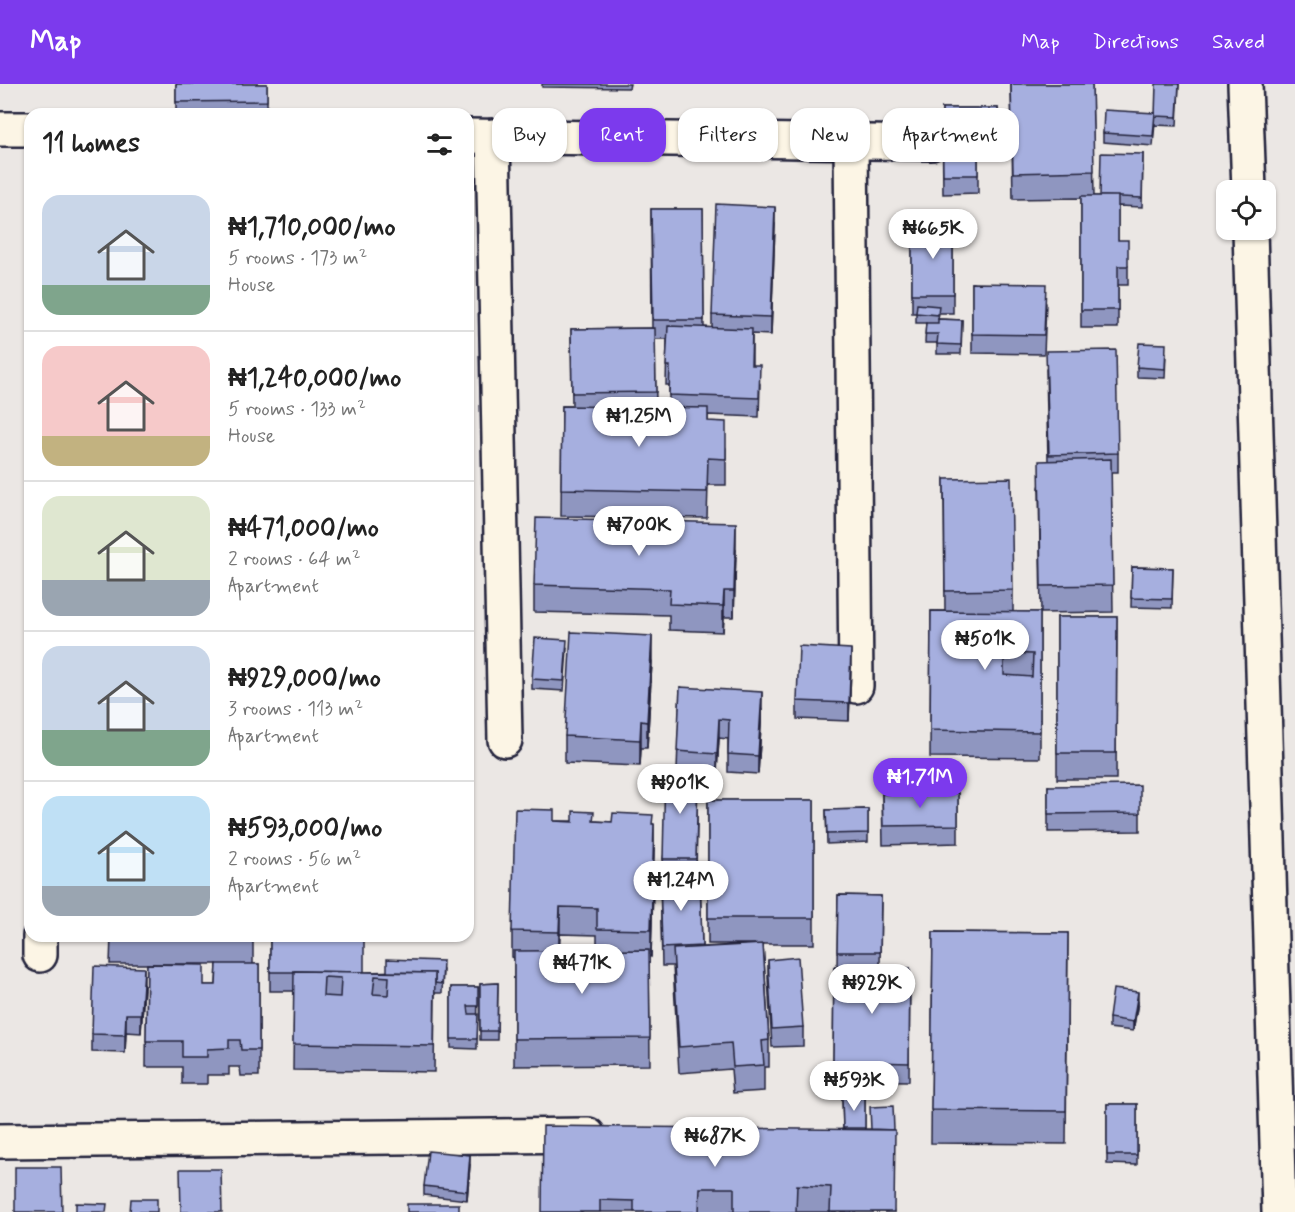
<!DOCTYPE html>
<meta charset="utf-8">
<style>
:root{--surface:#fff;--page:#f6f6f6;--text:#222;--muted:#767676;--line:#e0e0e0;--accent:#7c3aed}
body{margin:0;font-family:Mynerve,sans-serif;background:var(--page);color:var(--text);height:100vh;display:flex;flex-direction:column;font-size:22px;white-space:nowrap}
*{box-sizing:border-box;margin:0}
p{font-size:20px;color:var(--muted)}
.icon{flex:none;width:33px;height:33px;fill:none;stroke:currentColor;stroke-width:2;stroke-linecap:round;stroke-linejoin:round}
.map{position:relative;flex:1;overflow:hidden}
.sheet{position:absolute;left:24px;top:24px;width:450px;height:834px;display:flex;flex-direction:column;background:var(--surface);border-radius:18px;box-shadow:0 2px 4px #0004}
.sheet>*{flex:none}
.hud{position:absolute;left:492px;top:24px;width:570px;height:54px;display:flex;gap:12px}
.tools{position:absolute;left:1216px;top:96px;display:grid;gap:12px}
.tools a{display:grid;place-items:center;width:60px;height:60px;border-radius:12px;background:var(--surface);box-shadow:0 2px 4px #0004;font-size:30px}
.price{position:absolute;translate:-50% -51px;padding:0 14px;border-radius:21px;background:#fff;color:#222;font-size:20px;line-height:39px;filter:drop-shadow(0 2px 3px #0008)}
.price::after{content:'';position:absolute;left:50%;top:36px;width:18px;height:14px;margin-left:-9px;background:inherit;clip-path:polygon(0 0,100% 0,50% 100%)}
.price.selected{background:var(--accent);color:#fff}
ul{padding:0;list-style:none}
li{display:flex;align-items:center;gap:18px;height:150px;padding:0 18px}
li+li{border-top:2px solid var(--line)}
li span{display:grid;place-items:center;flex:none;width:168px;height:120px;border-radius:18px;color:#555}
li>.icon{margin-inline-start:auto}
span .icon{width:72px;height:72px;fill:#fffc;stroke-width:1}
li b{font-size:26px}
h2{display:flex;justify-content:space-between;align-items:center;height:72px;padding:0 18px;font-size:26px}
.pill{padding:0 21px;border-radius:18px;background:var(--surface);box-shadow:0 2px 4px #0004;font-size:21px;line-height:54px}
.pill.selected{background:var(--accent);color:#fff}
header{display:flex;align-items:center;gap:36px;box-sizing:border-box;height:84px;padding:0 30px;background:var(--accent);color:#fff}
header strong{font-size:28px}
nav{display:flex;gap:33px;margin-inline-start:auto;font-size:21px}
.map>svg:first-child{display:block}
</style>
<header>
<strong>Map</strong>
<nav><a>Map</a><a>Directions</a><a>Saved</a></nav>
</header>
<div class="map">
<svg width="1295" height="1128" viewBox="0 0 1295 1128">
<rect width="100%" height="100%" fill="#ebe7e4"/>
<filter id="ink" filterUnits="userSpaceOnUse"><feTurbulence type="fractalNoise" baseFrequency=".0167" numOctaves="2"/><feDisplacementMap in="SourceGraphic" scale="12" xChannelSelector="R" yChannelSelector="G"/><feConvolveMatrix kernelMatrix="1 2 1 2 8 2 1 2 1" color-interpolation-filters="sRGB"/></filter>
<g filter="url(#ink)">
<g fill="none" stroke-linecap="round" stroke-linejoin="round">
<g stroke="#22223b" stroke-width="38">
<g id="street">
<polyline points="1245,0 1249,106"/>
<polyline points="0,45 30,45"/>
<polyline points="468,52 931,59"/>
<polyline points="493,52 505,656"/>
<polyline points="851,57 856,602"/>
<polyline points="1250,146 1279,1128"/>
<polyline points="40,871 40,852"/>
<polyline points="0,1057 588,1051"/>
</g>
</g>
<use href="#street" stroke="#fcf5e5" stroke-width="33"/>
</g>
<g fill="#8f96c0" stroke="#22223b" stroke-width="1.5" fill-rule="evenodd">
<rect x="176" y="0" width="91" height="30"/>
<polygon points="542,0 630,0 629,4 542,3"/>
<polygon points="1011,0 1092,0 1094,112 1100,112 1143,70 1142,123 1118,122 1118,156 1128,182 1128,201 1118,201 1118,244 1081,244 1081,114 1013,115"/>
<polygon points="1179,0 1177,42 1155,41 1155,39 1153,62 1103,58 1103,49 1155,29"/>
<polygon points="942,24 998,24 998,73 978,73 978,109 943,110"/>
<path d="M651 125H703L704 243 712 244V231L775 141 771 251 752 250V281L760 300 759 333 708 331V337L726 364V401H708L707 434 561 432 562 322H572L571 245 652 244ZM655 255H667L666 301H669V324L656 323Z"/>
<polygon points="912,142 953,142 953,229 939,229 938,235 962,236 961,270 937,270 937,259 925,259 926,239 916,239 916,229 912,229"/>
<polygon points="972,199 1046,219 1044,270 972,269"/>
<polygon points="1166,269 1165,294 1137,293 1137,283"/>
<polygon points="1046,286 1118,369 1118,388 1111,388 1113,528 1041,529 1039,403 1048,377"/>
<polygon points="944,395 1013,506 1013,528 1040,528 1040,674 930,673 931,527 945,527"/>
<polygon points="736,466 734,533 724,533 723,548 669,546 669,531 534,528 534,501"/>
<polygon points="1132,483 1173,484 1172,524 1131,523"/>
<polygon points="1057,533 1117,533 1116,695 1057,695"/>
<polygon points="567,565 564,607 532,605 532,595"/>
<polygon points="652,578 647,664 641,664 640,682 565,679 565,652"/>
<polygon points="851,583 849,637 797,635 797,617"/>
<polygon points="680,603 762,626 758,690 728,688 728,655 719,654 717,688 698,687 696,792 700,792 702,863 755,860 708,860 708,716 814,716 814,860 763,860 769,956 769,983 764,983 764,1007 733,1009 731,985 679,989 673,882 662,882 660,793 663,793 663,775 677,686"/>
<polygon points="1048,702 1140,729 1140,747 1048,748"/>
<polygon points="958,709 958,759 883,761 882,710"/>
<polygon points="868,725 868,758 827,760 826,726"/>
<path d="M554 737H594L653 740 654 767 651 873 649 872 650 981 514 982V874L512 873V847ZM560 850 597 851V867H559Z"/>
<polygon points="838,811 881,812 880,883 910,884 909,997 833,996 834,883 837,883"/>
<polygon points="933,848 1068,849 1066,1060 931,1059"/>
<polygon points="111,852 253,852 253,880 259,880 259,992 241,992 240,983 229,983 229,991 207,991 207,1000 182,1000 182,983 146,983 147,880 204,901 216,901 217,880 110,880"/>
<polygon points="270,852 364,888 443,886 442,909 435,909 434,988 293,986 294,907 270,907"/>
<polygon points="768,876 803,943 803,962 772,963 768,894"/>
<polygon points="498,899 497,956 480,956 480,900"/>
<polygon points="144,903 141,949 126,948 125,969 92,968 92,950"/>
<polygon points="451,903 478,903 477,965 451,964"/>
<polygon points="1138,918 1133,947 1109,944 1109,934"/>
<polygon points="865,1012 865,1045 870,1045 894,1128 542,1128 843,1045 842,1013"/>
<polygon points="1107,1020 1137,1020 1137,1081 1107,1080"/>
<polygon points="470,1081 467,1116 424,1111 424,1102"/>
</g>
<g fill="#747a9c" stroke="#22223b" stroke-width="1.5">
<polygon points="775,123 775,141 771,251 771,233"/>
<polygon points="736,439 736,466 734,533 734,507"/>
<polygon points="724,507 724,533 723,548 723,522"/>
<polygon points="652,552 652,578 647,664 647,638"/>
<polygon points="851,565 851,583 849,637 849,619"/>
<polygon points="762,608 762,626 758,690 758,672"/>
<polygon points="719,635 719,654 717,688 717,670"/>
<polygon points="641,637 641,664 640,682 640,656"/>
<polygon points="654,740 654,767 651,873 651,846"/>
<polygon points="560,823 560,850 559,874 559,848"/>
<polygon points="144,884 144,903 141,949 141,930"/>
<polygon points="1138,908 1138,918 1133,947 1133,938"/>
<polygon points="126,930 126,948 125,969 125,951"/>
<polygon points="470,1071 470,1081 467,1116 467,1107"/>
</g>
<g fill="#a6afdf" stroke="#22223b" stroke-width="1.5" fill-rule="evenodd">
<polygon points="176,0 267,0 267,17 176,18"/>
<polygon points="1011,0 1092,0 1094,87 1013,89"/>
<polygon points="1156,0 1179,0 1177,33 1155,32"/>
<polygon points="942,24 998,24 998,55 978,54 978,91 943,91"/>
<polygon points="1104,26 1155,29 1153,52 1103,49"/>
<polygon points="1101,69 1143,70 1142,114 1100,112"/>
<polygon points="1081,112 1118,112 1118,156 1128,156 1128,182 1118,182 1118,226 1081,226"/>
<polygon points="716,120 775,123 771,233 712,231"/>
<polygon points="651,125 703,125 704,236 653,236"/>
<rect x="912" y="142" width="41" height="68"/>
<polygon points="972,199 1046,200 1044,251 972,250"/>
<polygon points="917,220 939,222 938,231 916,229"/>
<polygon points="938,235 962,236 961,261 937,260 938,250 925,250 926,239 938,239"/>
<polygon points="668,242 752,245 751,281 760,281 759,314 669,311 670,282 666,282"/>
<polygon points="655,244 656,308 572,309 571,245"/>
<polygon points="1139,259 1166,260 1165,285 1137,283"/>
<polygon points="1116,266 1118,369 1049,371 1046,267"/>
<polygon points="562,322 708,324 708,337 726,338 726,375 708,374 707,408 561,405"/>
<polygon points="1111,375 1113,501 1041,502 1039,377"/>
<polygon points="1011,394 1013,506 945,507 944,395"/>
<polygon points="536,434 736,439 734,507 724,507 723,522 669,520 670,505 534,501"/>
<polygon points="1132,483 1173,484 1172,515 1131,514"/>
<path d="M931 527 1040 528V648L930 646ZM1004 569 1033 570 1032 593 1004 591Z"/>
<polygon points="1057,533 1117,533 1116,669 1057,669"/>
<polygon points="571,548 652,552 647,638 641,637 640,656 565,652"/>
<polygon points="535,554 567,556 564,597 532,595"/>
<polygon points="799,562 851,565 849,619 797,617"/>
<polygon points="680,603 762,608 758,672 728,670 729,636 719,635 717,670 677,667"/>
<polygon points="665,686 698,687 696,775 663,775"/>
<polygon points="1140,701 1140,729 1048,730 1048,702"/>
<polygon points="958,709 958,741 883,742 882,710"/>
<rect x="708" y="716" width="106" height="118"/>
<polygon points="515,725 554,726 554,737 573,738 573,727 594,728 593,737 612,738 613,729 653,731 652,740 654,740 651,846 597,845 597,824 560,823 559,848 512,847"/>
<polygon points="868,725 868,749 827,750 826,726"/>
<polygon points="700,792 702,862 662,864 660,793"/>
<polygon points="838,811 881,812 880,868 837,868"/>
<polygon points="933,848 1068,849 1066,1027 931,1026"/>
<polygon points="111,852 253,852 253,854 110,854"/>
<polygon points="270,852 364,852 364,888 294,887 294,888 270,888"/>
<polygon points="763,860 769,956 762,957 764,981 733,983 731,959 679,963 673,865"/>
<polygon points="649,866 650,954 514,955 514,867"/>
<polygon points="798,873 803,943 772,945 768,876"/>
<polygon points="387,875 443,877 442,900 435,899 435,889 387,888"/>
<polygon points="147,880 204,881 204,901 216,901 217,880 259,880 259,966 241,966 240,956 229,956 229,964 207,965 207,973 182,973 182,957 146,957"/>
<polygon points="94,882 144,884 141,930 126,930 125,951 92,950"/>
<polygon points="834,883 910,884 909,979 833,977"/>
<path d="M294 887 435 889 434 962 293 960ZM375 892 389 893 388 911 373 910ZM324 893 341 894 340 913 323 912Z"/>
<polygon points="498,899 497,947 480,947 480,900"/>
<polygon points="451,903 478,903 478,922 468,922 469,930 478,930 477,955 451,955"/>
<polygon points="1113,905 1138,908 1133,938 1109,934"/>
<polygon points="865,1012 865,1044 843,1044 842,1013"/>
<rect x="1107" y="1020" width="30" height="51"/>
<polygon points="893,1022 894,1046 871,1045 870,1023"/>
<polygon points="543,1042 895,1046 894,1128 830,1128 831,1103 797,1101 796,1128 734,1128 734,1104 700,1104 699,1128 634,1128 634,1117 600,1116 600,1128 542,1128"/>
<polygon points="428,1067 470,1071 467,1107 424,1102"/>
<polygon points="15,1083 61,1083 62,1128 15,1128"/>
<polygon points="180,1085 221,1085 222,1128 181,1128"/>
<polygon points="131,1115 157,1115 157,1128 130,1128"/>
<polygon points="76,1119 107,1120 106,1128 76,1128"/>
<rect x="407" y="1120" width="52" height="8"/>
</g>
</g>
</svg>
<div class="tools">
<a><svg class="icon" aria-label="locate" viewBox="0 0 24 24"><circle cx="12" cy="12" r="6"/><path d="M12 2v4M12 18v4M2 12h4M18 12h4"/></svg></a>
</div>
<b class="price" style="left:933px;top:176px">₦665K</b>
<b class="price" style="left:639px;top:364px">₦1.25M</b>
<b class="price" style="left:639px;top:473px">₦700K</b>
<b class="price" style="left:985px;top:587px">₦501K</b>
<b class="price selected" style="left:920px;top:725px">₦1.71M</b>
<b class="price" style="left:680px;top:731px">₦901K</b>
<b class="price" style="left:681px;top:828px">₦1.24M</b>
<b class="price" style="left:582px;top:911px">₦471K</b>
<b class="price" style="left:872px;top:931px">₦929K</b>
<b class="price" style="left:854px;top:1028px">₦593K</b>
<b class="price" style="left:715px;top:1084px">₦687K</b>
<div class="hud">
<a class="pill">Buy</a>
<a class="pill selected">Rent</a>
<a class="pill">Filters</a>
<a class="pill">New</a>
<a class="pill">Apartment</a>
</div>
<section class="sheet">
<h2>11 homes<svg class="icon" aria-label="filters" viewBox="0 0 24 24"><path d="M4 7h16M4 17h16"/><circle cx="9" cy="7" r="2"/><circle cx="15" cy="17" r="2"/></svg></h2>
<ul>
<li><span style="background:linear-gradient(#c9d6e8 75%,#7fa58c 0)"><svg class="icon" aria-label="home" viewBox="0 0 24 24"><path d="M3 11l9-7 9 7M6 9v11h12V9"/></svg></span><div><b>₦1,710,000/mo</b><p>5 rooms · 173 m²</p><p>House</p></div></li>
<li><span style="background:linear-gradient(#f6c9c9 75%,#c2b280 0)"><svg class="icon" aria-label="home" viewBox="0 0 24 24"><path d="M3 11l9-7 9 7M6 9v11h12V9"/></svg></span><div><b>₦1,240,000/mo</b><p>5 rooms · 133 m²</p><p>House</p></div></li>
<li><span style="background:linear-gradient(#dfe7d0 70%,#9aa5b1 0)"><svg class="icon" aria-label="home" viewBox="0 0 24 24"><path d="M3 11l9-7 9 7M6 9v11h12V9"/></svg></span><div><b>₦471,000/mo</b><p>2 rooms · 64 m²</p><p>Apartment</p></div></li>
<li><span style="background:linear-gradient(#c9d6e8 70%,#7fa58c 0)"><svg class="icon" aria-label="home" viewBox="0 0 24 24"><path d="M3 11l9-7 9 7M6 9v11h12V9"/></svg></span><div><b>₦929,000/mo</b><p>3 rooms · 113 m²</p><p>Apartment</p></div></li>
<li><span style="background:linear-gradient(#bfe0f5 75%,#9aa5b1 0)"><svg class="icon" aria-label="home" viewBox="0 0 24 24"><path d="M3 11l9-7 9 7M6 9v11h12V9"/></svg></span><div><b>₦593,000/mo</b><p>2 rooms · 56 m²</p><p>Apartment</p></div></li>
</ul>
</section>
</div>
